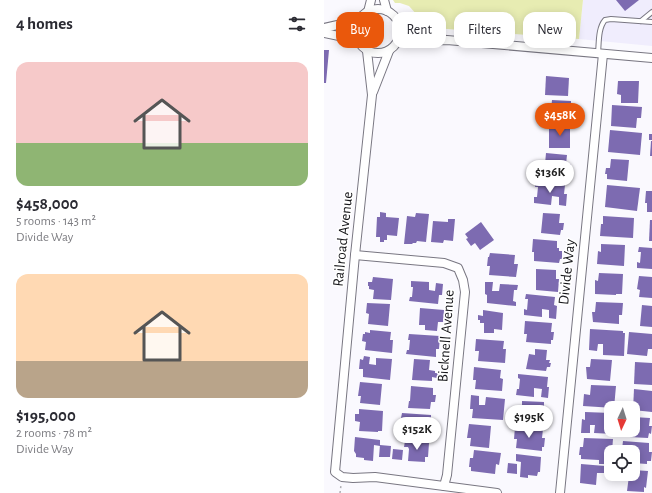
<!DOCTYPE html>
<meta charset="utf-8">
<style>
:root{--surface:#fff;--page:#f2f2f3;--text:#2b2b33;--muted:#7c7c81;--accent:#ea580c}
body{margin:0;font-family:"Alegreya Sans",sans-serif;background:var(--page);color:var(--text);height:100vh;display:flex;flex-direction:column;font-size:15px;white-space:nowrap}
*{box-sizing:border-box;margin:0}
p{font-size:13px;color:var(--muted)}
.icon{flex:none;width:22px;height:22px;fill:none;stroke:currentColor;stroke-width:2;stroke-linecap:round;stroke-linejoin:round}
.map{position:relative;flex:1;overflow:hidden}
.sheet{display:flex;flex-direction:column;background:var(--surface);width:324px}
.sheet>*{flex:none}
.banner{position:absolute;left:12px;top:12px;width:256px;height:36px;display:flex;gap:8px}
.needle{width:26px;rotate:184deg}
.buttons{position:absolute;left:280px;top:401px;display:grid;gap:8px}
.buttons a{display:grid;place-items:center;width:36px;height:36px;border-radius:8px;background:var(--surface);box-shadow:0 2px 10px #0003;font-size:20px}
.price{position:absolute;translate:-50% -34px;padding:0 9px;border-radius:14px;background:#fff;color:#222;font-size:13px;line-height:26px;filter:drop-shadow(0 1px 2px #0008)}
.price::after{content:'';position:absolute;left:50%;top:24px;width:12px;height:9px;margin-left:-6px;background:inherit;clip-path:polygon(0 0,100% 0,50% 100%)}
.price.current{background:var(--accent);color:#fff}
ul{padding:0;list-style:none}
li{display:grid;align-content:center;gap:8px;height:212px;padding:0 16px}
li span{display:grid;place-items:center;height:124px;border-radius:12px;color:#555}
li>.icon{margin-inline-start:auto}
span .icon{width:72px;height:72px;fill:#fffc;stroke-width:1}
li b{font-size:17px}
h2{display:flex;justify-content:space-between;align-items:center;height:48px;padding:0 16px;font-size:17px}
.chip{padding:0 14px;border-radius:12px;background:var(--surface);box-shadow:0 2px 10px #0003;font-size:14px;line-height:36px}
.chip.current{background:var(--accent);color:#fff}
main{display:flex;flex:1;min-height:0}
.map>svg:first-child{display:block}
</style>
<main>
<section class="sheet">
<h2>4 homes<svg class="icon" aria-label="filters" viewBox="0 0 24 24"><path d="M4 7h16M4 17h16"/><circle cx="9" cy="7" r="2"/><circle cx="15" cy="17" r="2"/></svg></h2>
<ul>
<li><span style="background:linear-gradient(#f6c9c9 65%,#8fb573 0)"><svg class="icon" aria-label="home" viewBox="0 0 24 24"><path d="M3 11l9-7 9 7M6 9v11h12V9"/></svg></span><div><b>$458,000</b><p>5 rooms · 143 m²</p><p>Divide Way</p></div></li>
<li><span style="background:linear-gradient(#ffd9b3 70%,#b9a48a 0)"><svg class="icon" aria-label="home" viewBox="0 0 24 24"><path d="M3 11l9-7 9 7M6 9v11h12V9"/></svg></span><div><b>$195,000</b><p>2 rooms · 78 m²</p><p>Divide Way</p></div></li>
</ul>
</section>
<div class="map">
<svg width="328" height="493" viewBox="0 0 328 493">
<rect width="100%" height="100%" fill="#faf9fe"/>
<polygon fill="#f0edfd" points="259,0 328,0 328,46 255,39"/>
<polygon fill="#e7ecb2" points="69,0 259,0 255,39 110,28 96,25 94,22 93,15 85,6 76,3 71,3"/>
<g fill="#7d6bb1">
<polygon points="292,0 315,0 301,11"/>
<polygon points="0,50 5,50 2,83 0,83"/>
<polygon points="222,76 245,78 244,96 221,95"/>
<polygon points="294,81 315,81 314,103 297,103 297,95 293,94"/>
<polygon points="228,100 247,101 247,110 251,110 250,122 226,120"/>
<polygon points="288,105 318,107 317,118 313,118 312,128 287,126"/>
<rect x="225" y="126" width="21" height="22"/>
<polygon points="286,130 318,133 316,155 284,152"/>
<rect x="325" y="134" width="3" height="6"/>
<polygon points="327,141 328,141 328,156 326,156"/>
<polygon points="222,153 243,155 242,164 247,164 246,172 244,172 244,177 220,175"/>
<polygon points="287,159 305,160 303,181 283,179 283,174 281,174 282,168 286,168"/>
<polygon points="212,182 241,185 240,194 243,194 242,206 235,205 235,197 228,196 227,205 210,203 210,197 213,197 214,187 211,187"/>
<polygon points="283,185 316,188 313,211 281,207"/>
<polygon points="322,191 328,191 328,212 323,212 323,203 321,203"/>
<polygon points="56,212 62,213 62,217 75,218 73,236 63,235 63,240 60,240 60,242 56,242 56,237 52,237 53,217 56,217"/>
<polygon points="92,213 105,214 102,242 93,241 92,243 89,243 88,244 80,244 83,216 91,217"/>
<polygon points="219,213 236,214 235,223 240,223 239,230 237,230 236,235 217,233"/>
<polygon points="279,216 310,218 309,238 276,236 277,224 279,224"/>
<polygon points="124,219 131,219 129,241 120,240 119,243 107,242 109,221 124,222"/>
<polygon points="326,220 328,220 328,241 325,241"/>
<polygon points="157,222 170,240 156,250 151,243 147,246 142,239 144,238 141,234"/>
<polygon points="209,239 233,241 233,248 235,248 235,251 238,251 238,259 236,259 235,263 210,261 210,252 208,252"/>
<polygon points="277,244 301,245 300,266 273,264 274,251 277,252"/>
<polygon points="315,247 328,248 328,269 313,268 313,262 316,263 317,252 314,252"/>
<polygon points="166,253 191,255 190,264 194,264 192,277 165,275 166,266 163,266 164,257 165,257"/>
<polygon points="212,269 232,270 232,279 235,279 234,292 212,290"/>
<polygon points="275,273 299,274 298,294 292,294 292,295 271,294 271,280 274,281"/>
<polygon points="315,276 328,277 328,298 315,297 316,290 313,289"/>
<polygon points="49,277 69,279 67,300 49,299 50,290 45,289 45,286 44,286 44,282 48,282"/>
<polygon points="87,281 105,282 105,290 111,291 112,283 119,284 118,295 115,295 114,304 85,301 86,297 88,297 89,287 87,287"/>
<polygon points="161,282 169,282 168,291 175,291 176,284 194,285 193,290 190,290 189,301 192,302 192,306 163,303 163,295 161,294"/>
<polygon points="202,294 231,297 230,305 233,306 232,319 225,318 225,310 218,309 218,317 200,315 200,309 203,310 204,299 201,299"/>
<polygon points="272,302 299,303 298,315 295,315 295,324 269,322 268,312 271,312"/>
<polygon points="43,303 66,304 64,326 44,324 45,314 42,313"/>
<polygon points="318,305 328,306 328,327 316,326"/>
<polygon points="96,308 120,310 119,322 114,322 113,331 101,330 101,325 95,325"/>
<polygon points="159,310 179,313 178,330 170,329 170,333 160,333 160,323 156,323 156,320 154,320 154,315 159,316"/>
<polygon points="201,321 228,323 227,332 230,332 229,340 227,340 227,344 202,342 203,334 200,334"/>
<polygon points="266,329 299,331 299,333 301,333 300,356 279,355 279,344 274,344 273,351 265,350"/>
<polygon points="46,330 67,332 66,340 69,340 68,353 41,350 42,342 38,341 39,334 41,334 41,332 46,333"/>
<polygon points="305,332 328,334 328,349 324,349 323,356 303,354"/>
<polygon points="85,334 116,336 115,349 112,349 112,357 82,354 83,350 85,350 86,340 84,340"/>
<polygon points="152,339 180,341 179,349 182,349 181,363 154,361 155,351 151,351"/>
<polygon points="211,349 223,350 222,360 226,360 225,363 227,363 226,367 223,367 222,371 202,369 205,354 211,355"/>
<polygon points="40,356 46,357 45,364 52,365 52,358 68,359 66,380 39,377 39,369 35,369 36,359 39,360"/>
<polygon points="90,359 106,360 105,370 111,371 111,373 114,373 113,378 108,377 108,381 88,380"/>
<polygon points="267,359 288,360 286,381 263,379 262,367 266,367"/>
<polygon points="311,362 328,363 328,385 310,384"/>
<polygon points="150,367 177,370 176,378 179,379 178,391 151,389 152,380 149,380"/>
<polygon points="194,374 224,377 223,387 225,387 224,398 217,397 218,389 210,388 210,397 192,395 193,389 195,389 196,379 194,378"/>
<polygon points="36,382 58,384 56,405 36,403 37,396 34,396"/>
<polygon points="267,385 292,386 290,408 259,406 260,394 266,395"/>
<polygon points="87,386 109,388 109,395 112,395 111,402 107,402 106,409 84,408 85,401 86,401"/>
<polygon points="310,389 328,391 328,412 309,410"/>
<polygon points="147,395 155,396 155,405 161,405 162,397 181,399 179,420 148,418 149,409 146,409"/>
<polygon points="198,401 220,402 220,411 224,412 223,419 221,419 220,423 193,421 194,415 198,415"/>
<polygon points="35,409 59,411 58,431 54,431 54,432 35,431 36,422 31,421 31,414 35,414"/>
<polygon points="261,412 287,413 287,430 290,430 290,434 270,433 271,425 266,425 266,433 257,433 258,419 261,420"/>
<polygon points="78,413 107,415 107,419 109,419 108,428 105,427 104,436 77,433 78,421 81,421 81,418 77,418"/>
<polygon points="309,417 326,418 325,426 328,426 327,434 325,433 324,438 305,437 305,430 309,430"/>
<polygon points="145,424 167,426 165,448 146,446 147,438 143,438"/>
<polygon points="191,427 219,429 218,438 221,438 220,447 218,447 218,451 192,448 193,439 190,439"/>
<polygon points="31,437 56,440 56,446 50,445 49,461 40,460 40,458 32,457 32,454 30,451"/>
<polygon points="260,438 289,439 287,464 275,464 275,460 257,459 257,455 255,455 256,447 259,447"/>
<polygon points="81,441 105,443 104,457 101,457 101,462 84,461 85,449 84,447 80,447"/>
<polygon points="299,441 325,443 325,452 328,452 327,461 323,461 323,464 309,463 309,452 300,452 300,449 298,449"/>
<polygon points="56,445 67,446 66,457 55,457"/>
<polygon points="69,449 79,450 78,460 68,459"/>
<polygon points="150,450 177,453 175,465 172,464 171,474 147,471 147,467 145,467 146,458 149,458"/>
<polygon points="192,454 217,457 216,472 214,472 213,476 204,475 204,478 196,477 197,462 192,461"/>
<polygon points="184,463 193,464 193,474 183,473"/>
<polygon points="257,464 281,466 281,473 273,473 272,485 256,483"/>
<polygon points="309,470 324,471 322,488 320,487 320,492 303,491 305,476 298,476 299,474 309,474"/>
</g>
<g fill="none" stroke-linecap="round" stroke-linejoin="round">
<g stroke="#797782" stroke-width="6">
<g id="lane">
<polyline points="317,21 328,12"/>
<path d="M274 53C275 43 274 28 281 20L287 19 328 22"/>
</g>
</g>
<g stroke="#797782" stroke-width="10">
<g id="street">
<polyline points="60,0 63,11"/>
<circle cx="54" cy="31" r="22"/>
<polyline points="44,12 47,0"/>
<polyline points="74,21 119,39"/>
<polyline points="0,28 35,20"/>
<polyline points="0,33 34,40"/>
<polyline points="74,41 123,40 328,58"/>
<polyline points="43,51 48,95 31,255 11,472 18,477 29,478 51,477 173,493"/>
<polyline points="49,92 65,51"/>
<polyline points="31,255 120,263 134,268 139,280 141,292 123,475 120,486"/>
<polyline points="236,493 279,54"/>
</g>
</g>
<polyline stroke="#b0afb4" stroke-width="1.5" stroke-dasharray="2 3" stroke-linecap="butt" points="16,493 17,485"/>
<use href="#lane" stroke="#fff" stroke-width="4"/>
<use href="#street" stroke="#fff" stroke-width="8"/>
</g>
<g text-anchor="middle" dominant-baseline="central" stroke-width="3" stroke-linejoin="round" paint-order="stroke">
<g font-size="15" fill="#16161a" stroke="#fff">
<text transform="translate(19 239) rotate(-84)">Railroad Avenue</text>
<text transform="translate(243 272) rotate(-84)">Divide Way</text>
<text transform="translate(122 336) rotate(-86)">Bicknell Avenue</text>
</g>
</g>
</svg>
<div class="buttons">
<a><svg class="needle" viewBox="-14 -14 28 28"><path d="M0-13l5 13h-10z" fill="#e53935"/><path d="M0 13l5-13h-10z" fill="#7c7c81"/></svg></a>
<a><svg class="icon" aria-label="locate" viewBox="0 0 24 24"><circle cx="12" cy="12" r="6"/><path d="M12 2v4M12 18v4M2 12h4M18 12h4"/></svg></a>
</div>
<b class="price current" style="left:236px;top:137px">$458K</b>
<b class="price" style="left:226px;top:194px">$136K</b>
<b class="price" style="left:205px;top:439px">$195K</b>
<b class="price" style="left:93px;top:451px">$152K</b>
<div class="banner">
<a class="chip current">Buy</a>
<a class="chip">Rent</a>
<a class="chip">Filters</a>
<a class="chip">New</a>
</div>
</div>
</main>
